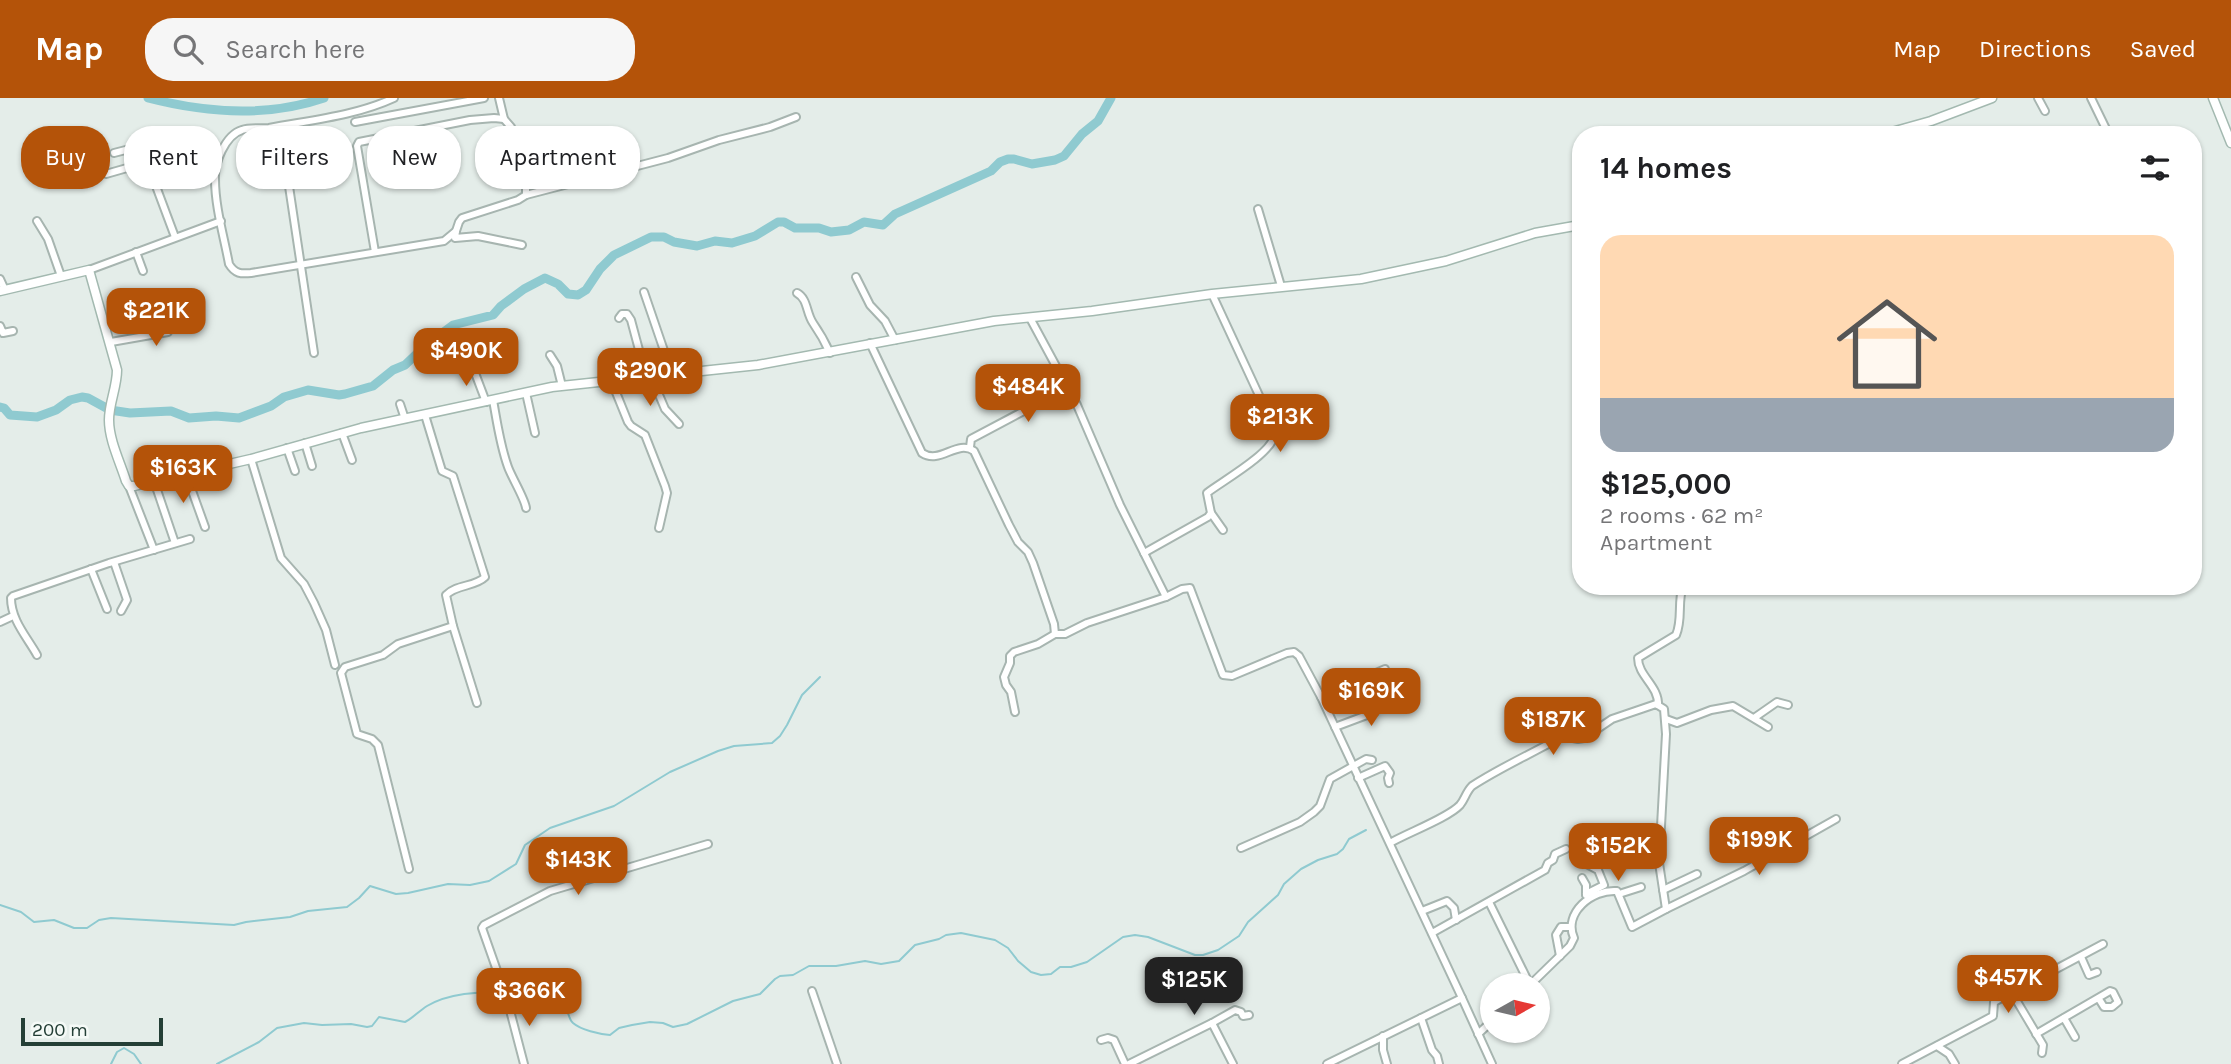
<!DOCTYPE html>
<meta charset="utf-8">
<style>
:root{--surface:#fff;--page:#f6f6f6;--text:#202124;--muted:#757577;--line:#e0e0e0;--accent:#b45309}
body{margin:0;font-family:Karla,sans-serif;background:var(--page);color:var(--text);height:100vh;display:flex;flex-direction:column;font-size:26px;white-space:nowrap}
*{box-sizing:border-box;margin:0}
p{font-size:23px;color:var(--muted)}
.icon{flex:none;width:38px;height:38px;fill:none;stroke:currentColor;stroke-width:2;stroke-linecap:round;stroke-linejoin:round}
.map{position:relative;flex:1;overflow:hidden}
.side{position:absolute;left:1572px;top:28px;width:630px;height:469px;display:flex;flex-direction:column;background:var(--surface);border-radius:28px;box-shadow:0 2px 5px #0004}
.side>*{flex:none}
.guide{position:absolute;left:21px;top:28px;width:665px;height:63px;display:flex;gap:14px}
.needle{width:46px;rotate:82deg}
.tools{position:absolute;left:1480px;top:875px;display:grid;gap:14px}
.tools a{display:grid;place-items:center;width:70px;height:70px;border-radius:50%;background:var(--surface);box-shadow:0 2px 5px #0004;font-size:35px}
.scale{position:absolute;left:21px;bottom:18px;width:142px;box-sizing:border-box;padding-left:7px;border:4px solid #243f36;border-top:0;font-size:19px;line-height:24px;white-space:nowrap;color:#243f36;-webkit-text-stroke:5px #f5faf7;paint-order:stroke}
.price{position:absolute;translate:-50% -60px;padding:0 16px;border-radius:14px;background:var(--accent);color:#fff;font-size:23px;line-height:46px;filter:drop-shadow(0 2px 4px #0008)}
.price::after{content:'';position:absolute;left:50%;top:42px;width:21px;height:16px;margin-left:-10px;background:inherit;clip-path:polygon(0 0,100% 0,50% 100%)}
.price.current{background:#222;color:#fff}
ul{padding:0;list-style:none}
li{display:grid;align-content:center;gap:14px;height:371px;padding:0 28px}
li+li{border-top:2px solid var(--line)}
li span{display:grid;place-items:center;height:217px;border-radius:21px;color:#555}
li>.icon{margin-inline-start:auto}
span .icon{width:126px;height:126px;fill:#fffc;stroke-width:1}
li b{font-size:30px}
h2{display:flex;justify-content:space-between;align-items:center;height:84px;padding:0 28px;font-size:30px}
.tag{padding:0 24px;border-radius:28px;background:var(--surface);box-shadow:0 2px 5px #0004;font-size:24px;line-height:63px}
.tag.current{background:var(--accent);color:#fff}
header{display:flex;align-items:center;gap:42px;box-sizing:border-box;height:98px;padding:0 35px;background:var(--accent);color:#fff}
header strong{font-size:33px}
nav{display:flex;gap:38px;margin-inline-start:auto;font-size:24px}
.search{width:490px;height:63px;background:var(--page);display:flex;align-items:center;gap:18px;box-sizing:border-box;padding:0 24px;border-radius:28px;color:var(--muted);font-size:26px}
.map>svg:first-child{display:block}
</style>
<header>
<strong>Map</strong>
<div class="search"><svg class="icon" aria-label="search" viewBox="0 0 24 24"><circle cx="10" cy="10" r="6"/><path d="M15 15l6 6"/></svg>Search here</div>
<nav><a>Map</a><a>Directions</a><a>Saved</a></nav>
</header>
<div class="map">
<svg width="2231" height="966" viewBox="0 0 2231 966">
<rect width="100%" height="100%" fill="#e4ede9"/>
<g fill="none" stroke-linecap="round" stroke-linejoin="round">
<g stroke="#8fcad0" stroke-width="2">
<polyline points="0,807 21,814 34,824 54,822 74,830 87,830 99,822 111,820 234,827 246,824 290,819 308,813 347,809 359,800 370,788 396,796 408,795 448,786 470,787 489,783 516,766 525,747 550,730 614,708 670,674 718,653 734,648 772,645 780,638 787,627 802,597 820,579"/>
<path d="M509 896C530 886 552 890 566 911 569 915 569 922 573 925 581 932 599 936 610 937L619 930 632 927 650 924 663 925 673 929 687 926 733 903 760 896 775 881 780 878 793 877 809 868H836L865 863 881 866 899 863 915 847 939 841 946 837 961 835 995 842 1008 850 1018 863 1031 874 1041 877 1051 876 1060 869H1071L1087 864 1123 839 1135 837 1148 839 1195 857H1203L1218 852 1239 838 1248 824 1278 797 1284 786 1301 771 1318 762 1337 756 1343 751 1349 741 1366 732"/>
<polyline points="111,966 117,954 124,950 134,956 141,966"/>
<path d="M217 966 259 944 277 930 304 925 322 927 351 926 367 929 372 928 379 919 405 924C413 920 419 913 427 908 447 896 481 892 503 896"/>
</g>
<g stroke="#8fcad0" stroke-width="9">
<path d="M148 0C206 15 266 20 324 0"/>
<polyline points="0,309 4,310 10,317 37,319 56,312 70,302 82,299 88,300 110,312 130,315 171,313 189,320 216,318 239,320 271,308 284,299 308,292 339,297 345,296 373,288 393,272 405,267 425,248 453,227 493,217 501,208 524,191 545,180 558,186 568,196 578,197 586,192 600,171 614,157 651,139 664,139 674,144 697,148 715,143 732,145 755,138 778,124 784,124 795,130 819,130 831,134 849,132 864,124 883,127 895,116 991,73 1000,64 1008,61 1014,61 1032,66 1055,62 1064,58 1082,36 1098,23 1111,0"/>
</g>
<g stroke="#a7b5b0" stroke-width="10">
<g id="street">
<path d="M394 0C355 18 311 22 269 30 260 31 250 29 242 32 225 37 214 66 215 81 215 109 224 139 229 166 235 176 241 176 251 175L444 143 456 133 459 124 462 120 518 102 526 97 668 60 719 42 770 29 796 19"/>
<polyline points="499,0 504,21 511,29 522,63 526,81 526,97"/>
<polyline points="2038,0 2045,13"/>
<polyline points="2091,0 2109,37"/>
<polyline points="355,24 484,0"/>
<polyline points="114,55 141,48 175,139"/>
<polyline points="287,75 314,255"/>
<polyline points="106,76 148,64"/>
<polyline points="1258,111 1281,188"/>
<polyline points="37,123 48,141 61,178"/>
<polyline points="456,133 455,140 478,138 522,147"/>
<polyline points="136,154 143,173"/>
<polyline points="375,154 357,48 359,44 470,22 494,20 504,21"/>
<polyline points="89,172 221,123"/>
<polyline points="856,179 870,207 885,223 895,242"/>
<polyline points="0,181 5,192"/>
<polyline points="644,194 672,276"/>
<path d="M797 195C808 201 806 215 813 225 820 235 825 244 830 255"/>
<polyline points="619,220 622,216 627,216 631,222 646,278"/>
<polyline points="1030,220 1077,307 1120,407 1166,499 1182,491 1190,490 1223,577 1232,578 1287,555 1294,554 1299,558 1321,599 1462,900"/>
<polyline points="0,228 3,235 13,233"/>
<polyline points="111,244 168,234 167,227"/>
<path d="M870 245 922 355C940 367 957 341 974 353L1009 427 1018 444 1028 454 1033 465 1054 526 1055 536H1065L1087 525 1166 499"/>
<polyline points="550,257 557,268 562,288"/>
<polyline points="472,267 486,304"/>
<polyline points="651,278 665,311 679,326"/>
<polyline points="611,282 628,324 631,328 645,337 665,388 667,395 659,430"/>
<polyline points="526,295 535,335"/>
<path d="M493 302C497 324 500 347 508 369 512 380 525 401 526 410"/>
<polyline points="400,306 405,321"/>
<polyline points="342,335 352,362"/>
<polyline points="305,345 312,368"/>
<polyline points="970,349 971,341 1067,290"/>
<polyline points="287,350 295,373"/>
<polyline points="251,361 281,460 304,486 314,505 326,532 335,567"/>
<polyline points="186,376 205,429"/>
<polyline points="154,383 175,445"/>
<polyline points="129,388 154,452"/>
<polyline points="1211,415 1223,432"/>
<path d="M1144 455 1208 419 1211 415 1207 395C1221 384 1271 356 1274 338 1275 332 1272 326 1270 321L1212 196"/>
<polyline points="114,464 127,502 121,513"/>
<polyline points="91,471 107,511"/>
<polyline points="0,524 13,518"/>
<polyline points="453,528 477,605"/>
<path d="M37 557C27 539 11 522 11 500L13 498 109 465 190 441"/>
<polyline points="1321,599 1385,571"/>
<path d="M1658 607C1659 588 1638 578 1638 560L1676 537C1683 521 1677 504 1683 488"/>
<polyline points="1015,614 1011,594 1006,587 1004,579 1010,565 1010,558 1014,554 1038,546 1055,536"/>
<polyline points="1754,620 1777,604 1788,607"/>
<polyline points="1666,621 1677,625 1711,612 1733,608 1768,629"/>
<polyline points="1335,629 1375,614 1380,599"/>
<polyline points="1358,680 1385,668 1390,675 1388,680 1389,685"/>
<path d="M1390 745C1407 735 1448 720 1460 707 1465 701 1466 694 1472 688 1501 669 1533 655 1563 638L1578 641 1584 640 1612 621 1656 606 1664 611 1666 636 1659 765 1666 811 1632 829 1617 793C1592 791 1563 815 1574 840L1570 848 1530 887"/>
<polyline points="1241,750 1300,724 1314,714 1320,708 1330,681 1366,661 1372,662"/>
<path d="M409 771 378 647 372 641 357 636 341 575 345 569 383 557 398 546 453 528 446 497C457 486 475 489 485 479L453 378 442 373 425 317"/>
<polyline points="1582,780 1586,787 1586,797"/>
<polyline points="1663,792 1697,776"/>
<polyline points="1586,796 1604,787 1598,772 1585,765 1581,750 1587,746"/>
<polyline points="1619,796 1641,789"/>
<polyline points="1489,804 1530,887"/>
<polyline points="1666,811 1744,773 1836,721"/>
<polyline points="1422,813 1447,803 1454,810 1456,822"/>
<polyline points="1432,835 1545,772 1548,765 1553,762 1555,756 1566,751"/>
<polyline points="1560,858 1556,837 1561,829 1570,829"/>
<polyline points="2081,859 2089,877 2097,874"/>
<polyline points="1510,886 1510,887"/>
<polyline points="812,893 837,966"/>
<polyline points="2012,895 2043,947 2042,955"/>
<polyline points="1421,920 1432,952 1437,958 1439,966"/>
<polyline points="2064,920 2075,939"/>
<polyline points="1212,925 1235,912 1241,914 1243,918 1249,917"/>
<polyline points="1478,936 1493,922"/>
<polyline points="2036,936 2110,893 2113,894 2118,904 2112,909 2104,909 2099,901"/>
<polyline points="1383,938 1383,952 1387,966"/>
<polyline points="1101,942 1108,940 1114,942 1125,966"/>
<polyline points="1937,948 1949,956 1955,966"/>
<polyline points="524,966 507,901 482,830 484,827 550,793 708,746"/>
<polyline points="1129,966 1212,925 1233,966"/>
<polyline points="1327,966 1462,900 1492,966"/>
<polyline points="1902,966 1993,918 1994,904 2103,846"/>
</g>
</g>
<g stroke="#a3b9b0" stroke-width="11">
<g id="secondary">
<polyline points="2213,0 2231,45"/>
<polyline points="1881,37 1931,23 1992,0"/>
<path d="M0 193 89 172 117 272C117 289 109 305 109 322 109 342 120 364 126 383L129 388H134L251 361 361 330 552 289 758 267 994 223 1092 213 1212 196 1361 181 1446 163 1535 135 1580 127"/>
</g>
</g>
<use href="#street" stroke="#fff" stroke-width="6"/>
<use href="#secondary" stroke="#fff" stroke-width="8"/>
</g>
</svg>
<div class="tools">
<a><svg class="needle" viewBox="-14 -14 28 28"><path d="M0-13l5 13h-10z" fill="#e53935"/><path d="M0 13l5-13h-10z" fill="#757577"/></svg></a>
</div>
<div class="scale">200 m</div>
<b class="price" style="left:156px;top:250px">$221K</b>
<b class="price" style="left:466px;top:290px">$490K</b>
<b class="price" style="left:650px;top:310px">$290K</b>
<b class="price" style="left:1028px;top:326px">$484K</b>
<b class="price" style="left:1280px;top:356px">$213K</b>
<b class="price" style="left:183px;top:407px">$163K</b>
<b class="price" style="left:1371px;top:630px">$169K</b>
<b class="price" style="left:1553px;top:659px">$187K</b>
<b class="price" style="left:1759px;top:779px">$199K</b>
<b class="price" style="left:1618px;top:785px">$152K</b>
<b class="price" style="left:578px;top:799px">$143K</b>
<b class="price" style="left:2008px;top:917px">$457K</b>
<b class="price current" style="left:1194px;top:919px">$125K</b>
<b class="price" style="left:529px;top:930px">$366K</b>
<div class="guide">
<a class="tag current">Buy</a>
<a class="tag">Rent</a>
<a class="tag">Filters</a>
<a class="tag">New</a>
<a class="tag">Apartment</a>
</div>
<section class="side">
<h2>14 homes<svg class="icon" aria-label="filters" viewBox="0 0 24 24"><path d="M4 7h16M4 17h16"/><circle cx="9" cy="7" r="2"/><circle cx="15" cy="17" r="2"/></svg></h2>
<ul>
<li><span style="background:linear-gradient(#ffd9b3 75%,#9aa5b1 0)"><svg class="icon" aria-label="home" viewBox="0 0 24 24"><path d="M3 11l9-7 9 7M6 9v11h12V9"/></svg></span><div><b>$125,000</b><p>2 rooms · 62 m²</p><p>Apartment</p></div></li>
</ul>
</section>
</div>
